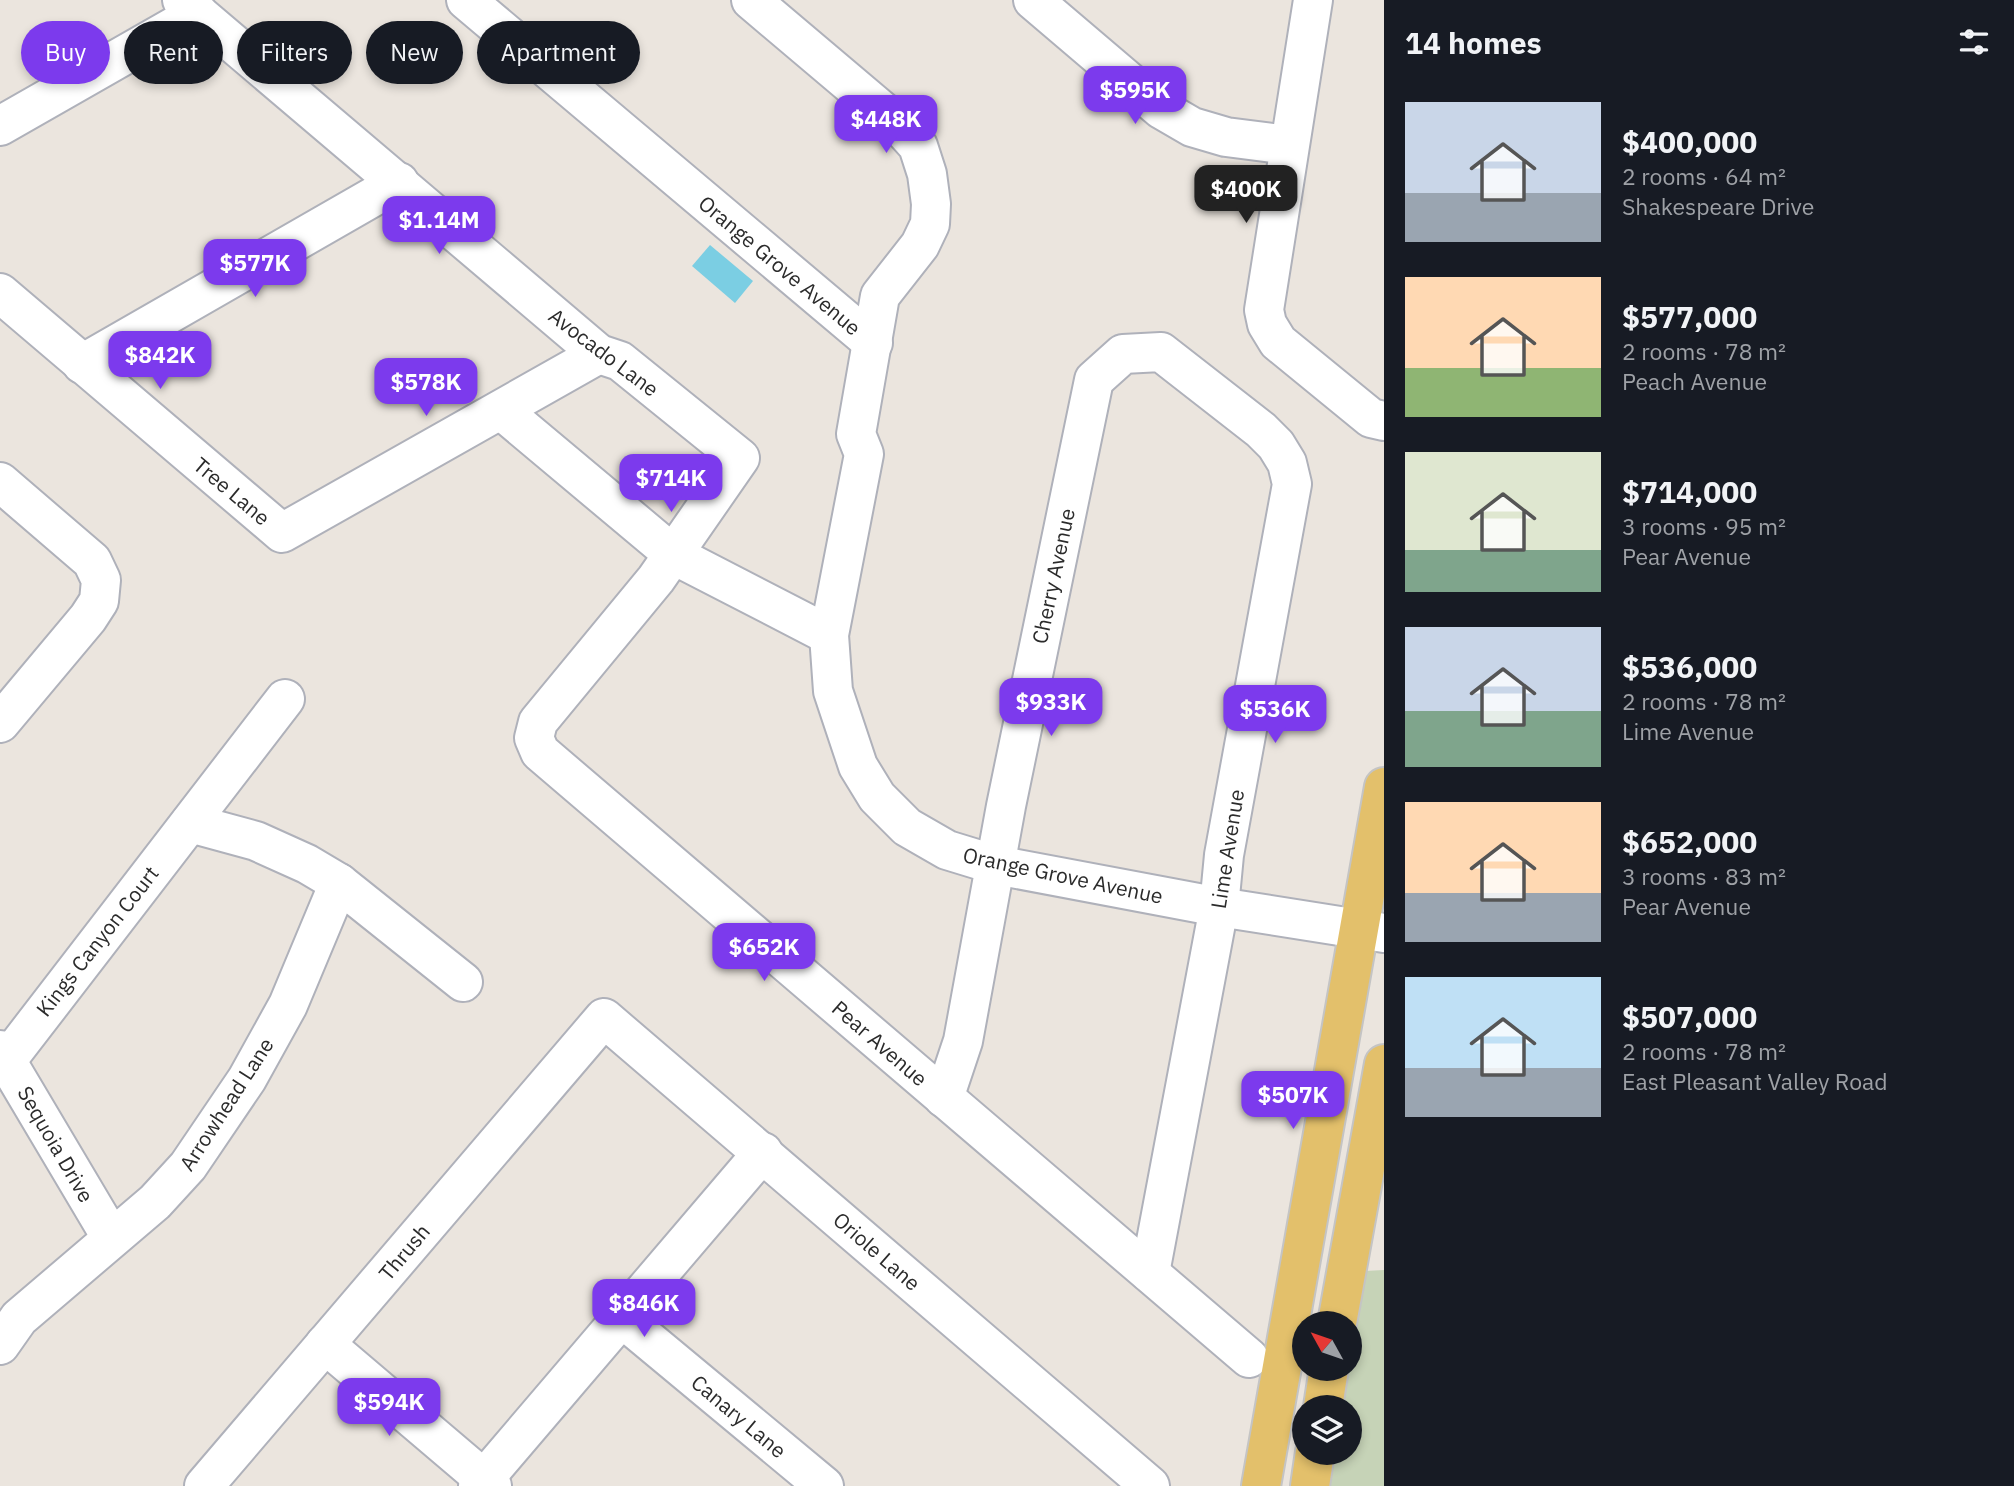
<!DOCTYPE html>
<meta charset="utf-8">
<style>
:root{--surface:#171b24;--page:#20242c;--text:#f1f3f6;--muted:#9ea1a6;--accent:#7c3aed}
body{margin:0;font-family:"IBM Plex Sans",sans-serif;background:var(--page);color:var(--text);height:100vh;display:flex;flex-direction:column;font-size:26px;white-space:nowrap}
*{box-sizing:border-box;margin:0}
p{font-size:23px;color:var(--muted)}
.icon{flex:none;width:38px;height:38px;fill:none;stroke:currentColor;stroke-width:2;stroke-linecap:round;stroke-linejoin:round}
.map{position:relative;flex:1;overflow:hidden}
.drawer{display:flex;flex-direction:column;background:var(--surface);width:630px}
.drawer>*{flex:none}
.hud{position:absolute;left:21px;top:21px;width:665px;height:63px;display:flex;gap:14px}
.needle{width:46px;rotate:310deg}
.buttons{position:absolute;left:1292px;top:1311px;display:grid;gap:14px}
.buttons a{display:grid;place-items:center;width:70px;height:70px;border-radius:50%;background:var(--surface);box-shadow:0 4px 10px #0003;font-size:35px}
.price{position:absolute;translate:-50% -60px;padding:0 16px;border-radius:14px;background:var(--accent);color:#fff;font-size:23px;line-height:46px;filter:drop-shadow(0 2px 4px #0008)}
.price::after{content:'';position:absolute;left:50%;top:42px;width:21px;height:16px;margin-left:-10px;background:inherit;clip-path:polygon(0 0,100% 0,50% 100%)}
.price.current{background:#222;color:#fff}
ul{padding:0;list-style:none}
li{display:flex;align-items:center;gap:21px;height:175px;padding:0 21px}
li span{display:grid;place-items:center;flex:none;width:196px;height:140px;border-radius:0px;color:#555}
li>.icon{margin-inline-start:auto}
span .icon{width:84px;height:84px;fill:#fffc;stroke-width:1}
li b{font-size:30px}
h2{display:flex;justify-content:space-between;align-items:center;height:84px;padding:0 21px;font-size:30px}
.pill{padding:0 24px;border-radius:32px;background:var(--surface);box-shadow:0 4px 10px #0003;font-size:24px;line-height:63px}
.pill.current{background:var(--accent);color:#fff}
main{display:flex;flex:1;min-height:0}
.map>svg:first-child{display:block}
</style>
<main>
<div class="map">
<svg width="1384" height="1486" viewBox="0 0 1384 1486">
<rect width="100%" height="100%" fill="#ebe5de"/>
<polygon fill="#c6d3b7" points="1384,1270 1384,1486 1310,1486 1315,1453 1349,1452 1349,1407 1323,1407 1329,1369 1349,1368 1346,1272"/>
<polygon fill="#7bcee3" points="710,245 753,281 735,303 692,266"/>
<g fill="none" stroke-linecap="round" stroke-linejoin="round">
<g stroke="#afb1ba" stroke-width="42">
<g id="minor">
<polyline points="182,0 599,354 620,361 740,458 656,579 538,722 534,738 540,752 1249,1358"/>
<polyline points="466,0 873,343"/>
<polyline points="751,0 900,126 918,146 927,174 931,204 930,224 920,245 880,296 856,434 864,454 829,635 833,691 858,766 877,797 907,827 947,850 996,865 1219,907 1384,933"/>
<polyline points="1033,0 1161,109 1192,127 1226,137 1288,145"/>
<polyline points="1313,0 1264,310 1267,324 1278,342 1371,418 1384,421"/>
<polyline points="0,126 198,13"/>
<polyline points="0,293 282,533 599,354"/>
<polyline points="82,364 399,182"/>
<polyline points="501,410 674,555 829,635"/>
<polyline points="0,482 92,561 101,580 99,601 88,618 0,723"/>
<polyline points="190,823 256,841 307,864 339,883 463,982"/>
<polyline points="0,1050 111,1237"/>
<polyline points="7,1060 285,699"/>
<polyline points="944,1098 963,1041 1006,806 1094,380 1123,354 1161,352 1261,430 1276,445 1287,463 1292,484 1224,855 1219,907 1150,1273"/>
<polyline points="623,1319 824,1486"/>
<polyline points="325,1344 492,1486"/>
<polyline points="0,1345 19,1318 155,1202 188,1166 247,1079 288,1005 339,883"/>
<polyline points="204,1486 604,1018 1150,1486"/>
<polyline points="478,1486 763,1152"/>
</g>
</g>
<g stroke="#c4c4c4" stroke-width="42">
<g id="major">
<polyline points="1337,1323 1384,1064"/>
<polyline points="1323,1407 1329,1368"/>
<polyline points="1261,1486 1384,787"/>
<polyline points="1310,1486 1315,1452"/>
</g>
</g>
<use href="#minor" stroke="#fff" stroke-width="38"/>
<use href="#major" stroke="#e3c06b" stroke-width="38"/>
</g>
<g text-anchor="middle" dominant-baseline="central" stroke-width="6" stroke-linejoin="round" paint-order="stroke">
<g font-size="21" fill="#2b2b2b" stroke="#fff">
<text transform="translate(780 265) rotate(40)">Orange Grove Avenue</text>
<text transform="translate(604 352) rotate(37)">Avocado Lane</text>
<text transform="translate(232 491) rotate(40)">Tree Lane</text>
<text transform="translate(1053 576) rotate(-78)">Cherry Avenue</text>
<text transform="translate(1227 849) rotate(-81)">Lime Avenue</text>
<text transform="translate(1063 875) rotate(12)">Orange Grove Avenue</text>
<text transform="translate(97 941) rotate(-52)">Kings Canyon Court</text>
<text transform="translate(880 1043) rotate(41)">Pear Avenue</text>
<text transform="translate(226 1104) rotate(-57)">Arrowhead Lane</text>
<text transform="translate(56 1144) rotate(60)">Sequoia Drive</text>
<text transform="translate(877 1251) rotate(41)">Oriole Lane</text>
<text transform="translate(404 1252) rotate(-50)">Thrush</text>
<text transform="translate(739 1416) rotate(40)">Canary Lane</text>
</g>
</g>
</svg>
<div class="buttons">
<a><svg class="needle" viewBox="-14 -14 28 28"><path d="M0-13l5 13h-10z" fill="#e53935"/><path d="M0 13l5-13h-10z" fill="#9ea1a6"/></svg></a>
<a><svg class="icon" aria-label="layers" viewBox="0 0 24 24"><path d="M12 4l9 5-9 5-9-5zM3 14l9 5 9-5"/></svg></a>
</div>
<b class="price" style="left:1135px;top:126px">$595K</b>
<b class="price" style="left:886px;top:155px">$448K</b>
<b class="price current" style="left:1246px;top:225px">$400K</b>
<b class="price" style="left:439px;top:256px">$1.14M</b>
<b class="price" style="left:255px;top:299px">$577K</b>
<b class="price" style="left:160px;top:391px">$842K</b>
<b class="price" style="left:426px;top:418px">$578K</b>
<b class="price" style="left:671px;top:514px">$714K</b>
<b class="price" style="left:1051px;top:738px">$933K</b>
<b class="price" style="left:1275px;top:745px">$536K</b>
<b class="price" style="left:764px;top:983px">$652K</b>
<b class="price" style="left:1293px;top:1131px">$507K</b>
<b class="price" style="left:644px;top:1339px">$846K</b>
<b class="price" style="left:389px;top:1438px">$594K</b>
<div class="hud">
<a class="pill current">Buy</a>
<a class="pill">Rent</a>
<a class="pill">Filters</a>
<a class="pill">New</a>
<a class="pill">Apartment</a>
</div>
</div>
<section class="drawer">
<h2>14 homes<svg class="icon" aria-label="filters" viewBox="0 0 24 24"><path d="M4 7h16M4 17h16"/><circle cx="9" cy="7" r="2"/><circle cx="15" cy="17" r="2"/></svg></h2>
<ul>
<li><span style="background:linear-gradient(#c9d6e8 65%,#9aa5b1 0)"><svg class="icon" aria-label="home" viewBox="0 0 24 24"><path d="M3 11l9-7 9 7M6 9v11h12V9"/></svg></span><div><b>$400,000</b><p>2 rooms · 64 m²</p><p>Shakespeare Drive</p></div></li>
<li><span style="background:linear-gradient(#ffd9b3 65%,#8fb573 0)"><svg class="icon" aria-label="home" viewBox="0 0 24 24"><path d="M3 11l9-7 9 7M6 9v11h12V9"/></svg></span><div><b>$577,000</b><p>2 rooms · 78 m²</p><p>Peach Avenue</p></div></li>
<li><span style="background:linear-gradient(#dfe7d0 70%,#7fa58c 0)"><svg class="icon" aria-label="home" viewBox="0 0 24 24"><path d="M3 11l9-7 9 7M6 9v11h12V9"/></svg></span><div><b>$714,000</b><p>3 rooms · 95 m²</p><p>Pear Avenue</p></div></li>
<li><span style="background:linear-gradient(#c9d6e8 60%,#7fa58c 0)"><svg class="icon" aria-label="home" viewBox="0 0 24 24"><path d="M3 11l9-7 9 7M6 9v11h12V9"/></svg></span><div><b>$536,000</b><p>2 rooms · 78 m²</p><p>Lime Avenue</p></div></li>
<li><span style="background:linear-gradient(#ffd9b3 65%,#9aa5b1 0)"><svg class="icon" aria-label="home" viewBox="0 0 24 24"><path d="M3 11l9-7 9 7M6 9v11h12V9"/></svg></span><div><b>$652,000</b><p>3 rooms · 83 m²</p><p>Pear Avenue</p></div></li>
<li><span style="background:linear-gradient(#bfe0f5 65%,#9aa5b1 0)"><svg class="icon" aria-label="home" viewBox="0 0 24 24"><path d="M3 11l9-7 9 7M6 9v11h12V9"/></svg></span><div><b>$507,000</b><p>2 rooms · 78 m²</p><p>East Pleasant Valley Road</p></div></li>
</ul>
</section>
</main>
